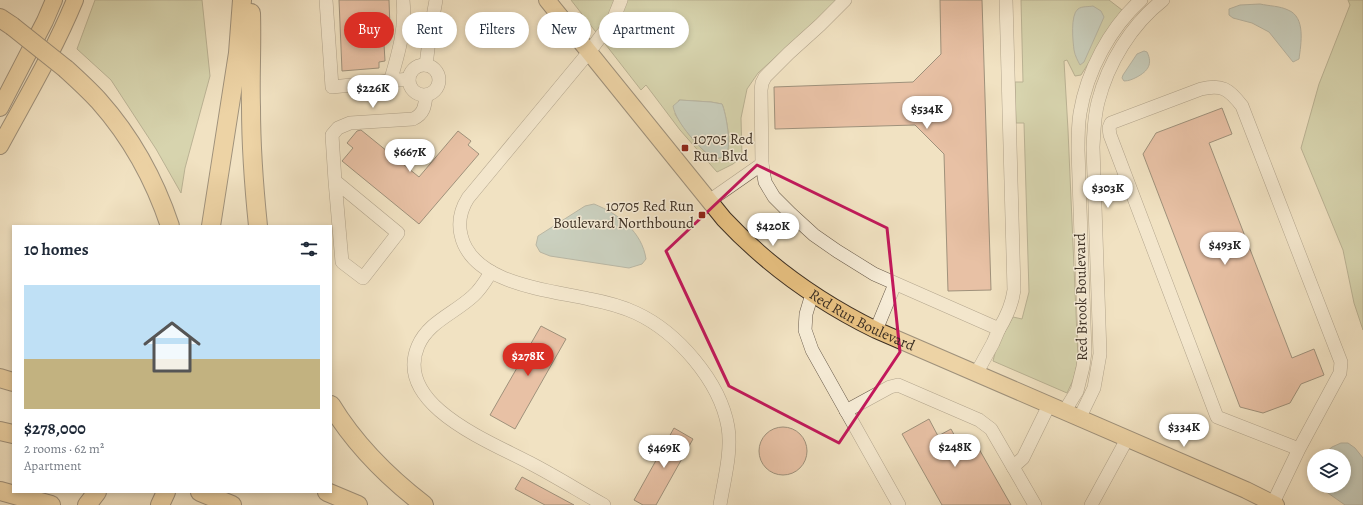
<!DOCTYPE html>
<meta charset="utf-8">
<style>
:root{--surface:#fff;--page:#f6f6f7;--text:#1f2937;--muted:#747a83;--line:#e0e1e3;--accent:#d93025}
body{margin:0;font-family:Alegreya,serif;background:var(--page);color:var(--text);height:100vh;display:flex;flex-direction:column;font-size:15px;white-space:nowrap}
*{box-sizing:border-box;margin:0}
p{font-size:13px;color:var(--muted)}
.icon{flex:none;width:22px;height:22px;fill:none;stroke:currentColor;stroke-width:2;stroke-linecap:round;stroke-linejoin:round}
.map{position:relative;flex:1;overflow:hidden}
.drawer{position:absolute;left:12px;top:225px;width:320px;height:268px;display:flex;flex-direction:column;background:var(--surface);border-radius:0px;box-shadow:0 2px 6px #0003}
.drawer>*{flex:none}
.hud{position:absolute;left:344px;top:12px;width:380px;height:36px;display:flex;gap:8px}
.tools{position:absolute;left:1307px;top:449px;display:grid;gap:8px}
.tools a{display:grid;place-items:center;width:44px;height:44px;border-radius:50%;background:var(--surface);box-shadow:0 2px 6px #0003;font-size:20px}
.price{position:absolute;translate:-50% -34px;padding:0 9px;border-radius:14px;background:#fff;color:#222;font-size:13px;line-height:26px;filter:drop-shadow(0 1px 2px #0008)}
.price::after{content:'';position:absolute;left:50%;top:24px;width:12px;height:9px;margin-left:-6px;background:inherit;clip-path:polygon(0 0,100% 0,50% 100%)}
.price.current{background:var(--accent);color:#fff}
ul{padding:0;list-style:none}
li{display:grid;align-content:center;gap:8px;height:212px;padding:0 12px}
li+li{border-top:1px solid var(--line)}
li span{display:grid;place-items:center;height:124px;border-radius:0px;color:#555}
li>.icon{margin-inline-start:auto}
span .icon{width:72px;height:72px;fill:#fffc;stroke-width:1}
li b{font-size:17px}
h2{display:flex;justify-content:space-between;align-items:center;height:48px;padding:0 12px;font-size:17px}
.tag{padding:0 14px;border-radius:18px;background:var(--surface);box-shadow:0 2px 6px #0003;font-size:14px;line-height:36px}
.tag.current{background:var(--accent);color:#fff}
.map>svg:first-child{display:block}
</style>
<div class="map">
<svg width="1363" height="505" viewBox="0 0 1363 505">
<rect width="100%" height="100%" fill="#f1e2c2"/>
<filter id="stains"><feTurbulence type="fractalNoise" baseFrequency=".005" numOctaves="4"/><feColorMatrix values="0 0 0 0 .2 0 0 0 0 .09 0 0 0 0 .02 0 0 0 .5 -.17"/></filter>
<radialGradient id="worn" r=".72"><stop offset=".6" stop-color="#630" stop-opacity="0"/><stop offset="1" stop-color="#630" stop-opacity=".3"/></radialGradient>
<g fill="#b8c394" stroke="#7a7a5c" fill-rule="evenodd">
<polygon points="95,0 202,0 210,76 185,168 181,193 156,149 111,80 77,49"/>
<path d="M571 0H838L758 73 747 89 741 118 742 157 733 164 717 172 680 130 646 85 641 90ZM679 100 711 102 722 104C726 113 732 147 726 154 723 158 718 158 714 159 699 149 684 129 675 114Z"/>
<polygon points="1021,0 1109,0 1122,10 1081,75 1075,76 1067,60 1064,61 1068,130 1078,359 1074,378 1067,393 993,361 997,345 1013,317 1022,319 1029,292 1024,123 1016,123 1015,82 1023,82"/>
<polygon points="1348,0 1363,0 1363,330 1354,303 1343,250 1301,148 1319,84 1350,5"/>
</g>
<g fill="#9ebcbd" stroke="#778480">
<path d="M1260 4C1269 6 1280 6 1288 10 1306 17 1301 44 1299 59L1293 62 1269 32 1252 23 1233 18 1229 15V9L1240 5Z"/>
<path d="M1093 6 1101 11 1104 17 1084 62 1080 65C1078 61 1075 56 1074 50 1073 42 1070 15 1078 9 1082 6 1088 7 1093 6Z"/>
<path d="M1144 51 1147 52C1153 64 1148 71 1137 77 1133 79 1129 81 1124 81L1122 78 1123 75 1137 54Z"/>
<path d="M680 100 711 102 722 104C726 113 732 147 726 154 723 158 718 158 714 159 700 149 676 123 673 106Z"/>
<path d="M594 204C619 214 642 232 646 259L642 264 629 268 550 256 540 252 536 245 538 236 585 206Z"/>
<polygon points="1341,443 1348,443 1355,448 1363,458 1363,505 1345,505 1318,486 1344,486 1344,456 1321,456 1332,447"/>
</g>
<g fill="#dd9980" stroke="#3d3024">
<polygon points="339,0 389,0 390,28 370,29 371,45 384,44 385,61 379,62 379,68 342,71"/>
<polygon points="940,0 982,0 991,290 948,291 944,154 915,125 775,129 774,87 913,82 941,54"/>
<polygon points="1222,108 1232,134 1209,143 1292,358 1314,349 1324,375 1301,384 1290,403 1263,413 1240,407 1143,154 1156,133"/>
<polygon points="361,130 419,177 458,131 471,141 468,145 479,154 419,224 342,161 353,148 347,143 357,131"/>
<polygon points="541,326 566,339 515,429 490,415"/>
<polygon points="929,419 938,436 951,429 958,442 971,435 1011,505 942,505 902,434"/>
<circle cx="783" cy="451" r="24"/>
<polygon points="674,428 693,439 656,505 643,505 634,500"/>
<polygon points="522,477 574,505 545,505 515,489"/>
</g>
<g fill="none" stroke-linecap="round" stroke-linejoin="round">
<g stroke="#6a5c4c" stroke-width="14">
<g id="minor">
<polyline points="326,0 332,87 409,79"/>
<path d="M621 0 613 20 589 52 468 198C461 209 458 222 461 235 472 284 549 290 589 299 605 302 621 306 636 313 677 332 720 381 728 427 732 452 724 480 720 505"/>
<path d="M845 0 820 25 789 53 765 77 762 83 761 90 762 164 765 182 774 197 791 214 814 235 837 251 874 274 999 329C1007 316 1012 305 1014 290L1006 0"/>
<polyline points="426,65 430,33 436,0"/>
<circle cx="424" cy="80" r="15"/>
<path d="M390 82C398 55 406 29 403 0"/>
<path d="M335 181 398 233 363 278 342 262 335 181 332 135 338 128 350 123 413 119C424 114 425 106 426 95"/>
<polyline points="709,201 762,164"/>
<path d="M491 272C486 280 481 289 473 296 455 313 428 322 418 346 393 405 491 442 530 463 555 476 579 491 604 505"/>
<polyline points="812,294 806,314 805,330 812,350 899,505"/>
<polyline points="876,330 895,284"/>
<polyline points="976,374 993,343 999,329"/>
<polyline points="846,411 890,387 898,385 979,420 991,429 1035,505"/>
<path d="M1064 412 1077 391 1083 367 1085 352 1078 150C1078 137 1078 125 1080 113 1087 71 1110 28 1141 0"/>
<path d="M1079 419 1094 388 1100 354 1093 147C1094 132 1094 117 1098 102 1108 63 1131 25 1163 0"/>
<polyline points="1013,467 1023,458 1049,405"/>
<path d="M1273 503 1299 449 1340 373 1341 362 1242 106C1229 89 1222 84 1201 89L1111 123 1109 128 1110 135 1217 417 1299 449"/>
<polyline points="1091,505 1127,439"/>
</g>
</g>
<g stroke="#3d3024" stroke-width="18">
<g id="major">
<path id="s1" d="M547 0 724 219C768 266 819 302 876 330L1246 490 1276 505"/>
<polyline points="0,108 45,21 54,0"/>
<path d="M0 146C26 98 54 51 75 0"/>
</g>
</g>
<g stroke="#3d3024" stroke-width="20">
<g id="highway">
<path d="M251 13C252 45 250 76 251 107 251 147 254 187 258 226"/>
<polyline points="0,18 12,26"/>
<path d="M66 69C77 79 89 90 99 101 131 137 155 181 170 226"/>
<polyline points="211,226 238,53 242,0"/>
<polyline points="0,378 13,382"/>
<path d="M331 405C354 443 389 478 424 505"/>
<polyline points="0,431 13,434"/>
<polyline points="0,491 51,505"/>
<polyline points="200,492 232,505"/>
<polyline points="327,492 358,505"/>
<polyline points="87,505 97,492"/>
<polyline points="160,505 166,492"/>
</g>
</g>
<use href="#minor" stroke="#f6ecd7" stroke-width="13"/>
<use href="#major" stroke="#e8c181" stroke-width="16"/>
<use href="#highway" stroke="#e8c181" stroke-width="18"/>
<g stroke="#3d3024" stroke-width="20" stroke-linecap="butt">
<polyline id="highway-bridge" points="12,26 66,69"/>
</g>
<use href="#highway-bridge" stroke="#e8c181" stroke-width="18"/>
</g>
<path d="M0 0H1363V505H0ZM757 165 887 228 900 352 839 443 729 386 666 251Z" fill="#f1e2c2" fill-opacity=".55" fill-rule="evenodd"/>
<path fill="none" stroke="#c2185b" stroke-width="3" stroke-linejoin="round" d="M757 165 887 228 900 352 839 443 729 386 666 251Z"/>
<g fill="#8f2418" stroke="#f6ecd7" stroke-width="1.5">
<rect x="681" y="144" width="8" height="8" rx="2"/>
<rect x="698" y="211" width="8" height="8" rx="2"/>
</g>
<g text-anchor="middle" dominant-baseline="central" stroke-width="3" stroke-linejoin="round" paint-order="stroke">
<g font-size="15" fill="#3d3024" stroke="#f6ecd7" text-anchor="start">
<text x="693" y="139">10705 Red<tspan x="693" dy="17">Run Blvd</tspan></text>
<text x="694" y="206" text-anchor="end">10705 Red Run<tspan x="694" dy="17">Boulevard Northbound</tspan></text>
</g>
<g font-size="15" fill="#3d3024" stroke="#f6ecd7">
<text transform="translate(1081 297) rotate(-91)">Red Brook Boulevard</text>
<text stroke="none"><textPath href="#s1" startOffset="454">Red Run Boulevard</textPath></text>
</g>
</g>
<rect width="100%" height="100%" filter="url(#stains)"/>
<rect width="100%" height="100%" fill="url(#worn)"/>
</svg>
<div class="tools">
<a><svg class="icon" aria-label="layers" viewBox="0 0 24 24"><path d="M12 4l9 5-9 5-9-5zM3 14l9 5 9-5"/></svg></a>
</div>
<b class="price" style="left:373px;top:109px">$226K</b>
<b class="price" style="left:927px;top:130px">$534K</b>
<b class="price" style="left:410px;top:173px">$667K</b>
<b class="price" style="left:1108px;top:209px">$303K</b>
<b class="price" style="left:773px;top:247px">$420K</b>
<b class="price" style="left:1225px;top:266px">$493K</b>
<b class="price current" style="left:528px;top:377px">$278K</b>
<b class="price" style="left:1184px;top:448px">$334K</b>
<b class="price" style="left:955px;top:468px">$248K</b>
<b class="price" style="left:664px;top:469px">$469K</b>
<div class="hud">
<a class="tag current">Buy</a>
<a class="tag">Rent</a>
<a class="tag">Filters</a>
<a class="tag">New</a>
<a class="tag">Apartment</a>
</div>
<section class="drawer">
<h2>10 homes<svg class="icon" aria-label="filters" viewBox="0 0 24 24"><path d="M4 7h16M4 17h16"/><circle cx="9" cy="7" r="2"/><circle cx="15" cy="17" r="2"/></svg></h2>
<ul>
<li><span style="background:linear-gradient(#bfe0f5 60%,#c2b280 0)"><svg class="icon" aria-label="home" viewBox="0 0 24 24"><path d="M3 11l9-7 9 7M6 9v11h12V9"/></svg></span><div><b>$278,000</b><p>2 rooms · 62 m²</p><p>Apartment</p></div></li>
</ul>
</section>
</div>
